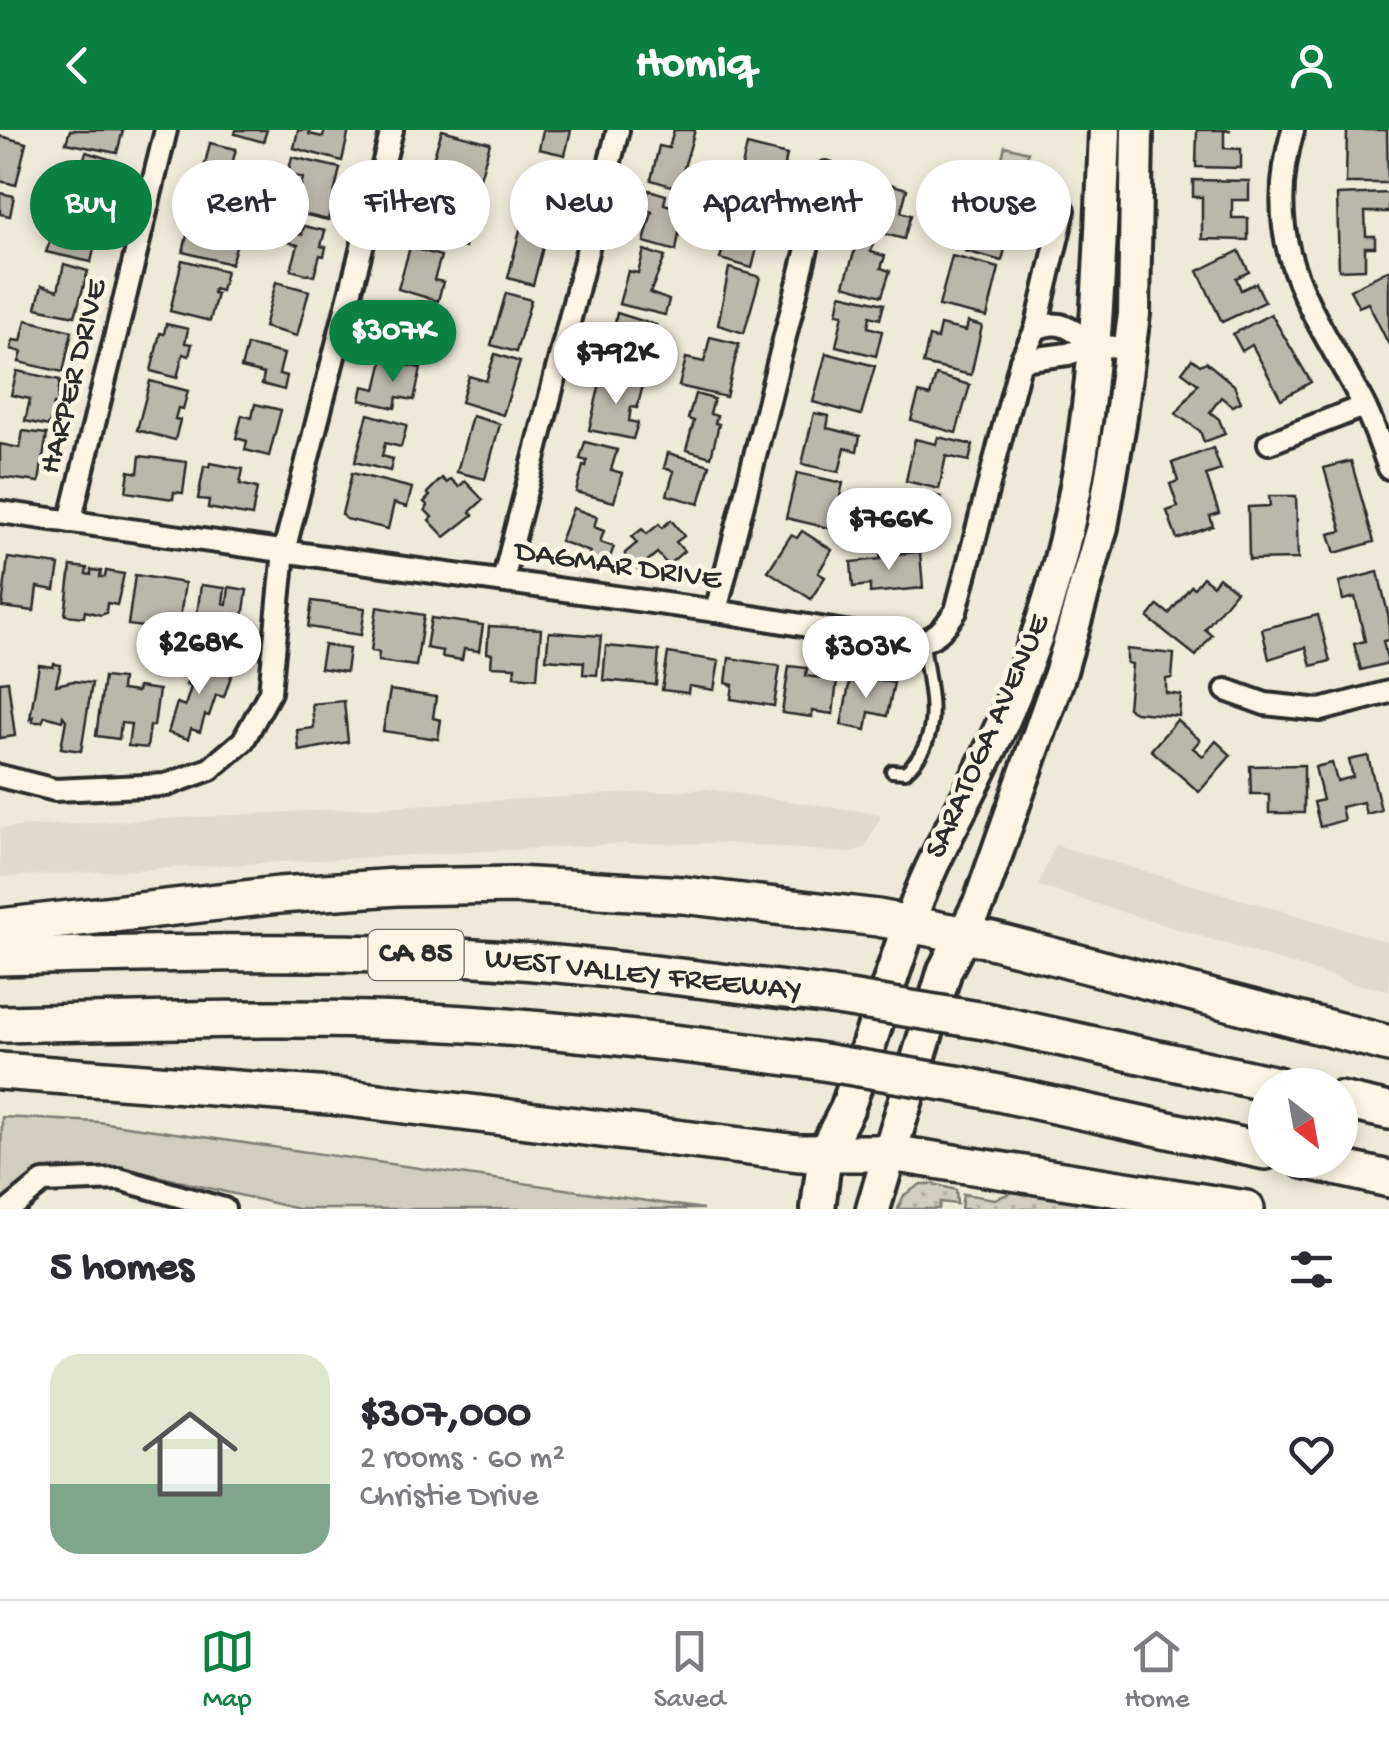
<!DOCTYPE html>
<meta charset="utf-8">
<style>
:root{--surface:#fff;--page:#f7f7f7;--text:#2b2b33;--muted:#7c7c81;--line:#e1e1e2;--accent:#0b8043}
body{margin:0;font-family:"Gochi Hand",sans-serif;background:var(--page);color:var(--text);height:100vh;display:flex;flex-direction:column;font-size:38px;white-space:nowrap}
*{box-sizing:border-box;margin:0}
p{font-size:32px;color:var(--muted)}
.icon{flex:none;width:55px;height:55px;fill:none;stroke:currentColor;stroke-width:2;stroke-linecap:round;stroke-linejoin:round}
.map{position:relative;height:1079px;overflow:hidden}
.panel{display:flex;flex-direction:column;background:var(--surface);flex:1}
.panel>*{flex:none}
.banner{position:absolute;left:30px;top:30px;width:1330px;height:90px;display:flex;gap:20px}
.needle{width:65px;rotate:149deg}
.controls{position:absolute;left:1248px;top:938px;display:grid;gap:20px}
.controls a{display:grid;place-items:center;width:110px;height:110px;border-radius:50%;background:var(--surface);box-shadow:0 5px 15px #0003;font-size:50px}
.price{position:absolute;translate:-50% -85px;padding:0 22px;border-radius:35px;background:#fff;color:#222;font-size:32px;line-height:65px;filter:drop-shadow(0 2px 5px #0008)}
.price::after{content:'';position:absolute;left:50%;top:60px;width:30px;height:22px;margin-left:-15px;background:inherit;clip-path:polygon(0 0,100% 0,50% 100%)}
.price.active{background:var(--accent);color:#fff}
ul{padding:0;list-style:none}
li{display:flex;align-items:center;gap:30px;height:250px;padding:0 50px}
li+li{border-top:2px solid var(--line)}
li span{display:grid;place-items:center;flex:none;width:280px;height:200px;border-radius:30px;color:#555}
li>.icon{margin-inline-start:auto}
span .icon{width:120px;height:120px;fill:#fffc;stroke-width:1}
li b{font-size:42px}
h2{display:flex;justify-content:space-between;align-items:center;height:120px;padding:0 50px;font-size:42px}
.pill{padding:0 35px;border-radius:45px;background:var(--surface);box-shadow:0 5px 15px #0003;font-size:35px;line-height:90px}
.pill.active{background:var(--accent);color:#fff}
header{display:flex;justify-content:space-between;align-items:center;height:130px;padding:0 50px;background:var(--accent);color:#fff;font-size:45px;font-weight:700}
.menu{display:flex;justify-content:space-around;align-items:center;height:140px;border-top:2px solid var(--line);background:var(--surface);font-size:28px;color:var(--muted)}
.menu a{display:grid;justify-items:center;gap:5px}
.menu .active{color:var(--accent)}
.map>svg:first-child{display:block}
</style>
<header><svg class="icon" aria-label="back" viewBox="0 0 24 24"><path d="M15 5l-7 7 7 7"/></svg>Homiq<svg class="icon" aria-label="person" viewBox="0 0 24 24"><circle cx="12" cy="8" r="4"/><path d="M4 21q1-7 8-7t8 7"/></svg></header>
<div class="map">
<svg width="1389" height="1079" viewBox="0 0 1389 1079">
<defs>
<pattern id="grass-dots" width="8" height="8" patternUnits="userSpaceOnUse" patternTransform="scale(2.5)"><rect width="8" height="8" fill="#d2cdc0"/><path d="M2 2h.1M6 6h.1" fill="none" stroke="#b4b0a5" stroke-width="1.8" stroke-linecap="round"/></pattern>
</defs>
<rect width="100%" height="100%" fill="#efe9da"/>
<filter id="ink" filterUnits="userSpaceOnUse"><feTurbulence type="fractalNoise" baseFrequency=".01" numOctaves="2"/><feDisplacementMap in="SourceGraphic" scale="20" xChannelSelector="R" yChannelSelector="G"/><feConvolveMatrix kernelMatrix="1 2 1 2 8 2 1 2 1" color-interpolation-filters="sRGB"/></filter>
<g filter="url(#ink)">
<g fill="#e0dacc">
<polygon points="706,659 880,684 880,688 865,718 847,723 727,713 620,714 0,747 0,698"/>
<polygon points="1055,715 1389,812 1389,860 1359,855 1038,756"/>
</g>
<g fill="url(#grass-dots)" stroke="#7e7c76" stroke-width="2.5">
<polygon points="921,1054 934,1054 956,1060 957,1074 940,1072 939,1079 898,1079 904,1065"/>
<polygon points="1013,1062 1122,1079 961,1079 963,1064 995,1069"/>
</g>
<g fill="#d2cdc0" stroke="#7e7c76" stroke-width="2.5">
<polygon points="1005,16 1028,22 1018,66 994,60"/>
<polygon points="2,987 99,992 703,1079 298,1079 132,1040 52,1038 0,1071"/>
</g>
<g fill="#bcb7ac" stroke="#2b2b2b" stroke-width="2.5">
<polygon points="70,0 123,0 117,23 66,13"/>
<polygon points="236,0 267,0 263,12 235,4"/>
<polygon points="298,0 310,0 309,4 323,7 325,0 349,0 342,31 294,18"/>
<polygon points="442,0 490,13 477,59 428,46"/>
<polygon points="543,0 571,0 565,25 539,19"/>
<polygon points="674,0 695,0 678,58 651,50 659,16 669,18"/>
<polygon points="1197,0 1231,0 1224,1 1224,18 1241,19 1241,38 1196,37"/>
<polygon points="1347,0 1387,0 1388,53 1346,53"/>
<polygon points="0,6 26,13 16,55 0,51"/>
<polygon points="210,13 236,19 224,66 202,61 205,51 201,50"/>
<polygon points="747,15 787,25 774,80 734,70"/>
<polygon points="86,22 116,31 104,79 80,72 89,40 81,37"/>
<polygon points="292,27 340,38 328,90 277,78 282,55 300,60 303,48 288,44"/>
<polygon points="540,32 564,38 551,91 526,85"/>
<polygon points="873,49 907,59 901,82 911,85 904,109 859,97"/>
<polygon points="1193,50 1249,51 1249,70 1232,70 1232,88 1248,88 1248,110 1202,109 1202,67 1193,67"/>
<polygon points="426,55 470,67 462,95 470,98 465,118 413,104"/>
<polygon points="649,60 666,65 664,74 683,80 676,121 644,112 652,82 642,78"/>
<polygon points="0,63 14,66 10,86 0,84"/>
<polygon points="1389,63 1389,82 1365,82 1366,106 1375,106 1375,117 1365,117 1365,139 1339,140 1337,65"/>
<polygon points="196,68 215,73 213,84 226,87 228,78 245,82 241,95 236,94 233,107 238,109 231,134 183,122"/>
<polygon points="979,70 1003,77 998,96 1010,98 1002,131 965,121"/>
<polygon points="49,74 102,85 91,132 46,122 55,98 44,96"/>
<polygon points="744,81 771,88 766,108 760,106 752,138 720,129 730,92 741,95"/>
<polygon points="304,96 325,101 321,116 326,117 324,126 320,125 314,146 291,140 298,115 287,112 290,102 302,105"/>
<polygon points="521,96 547,102 533,155 508,148"/>
<polygon points="859,107 874,111 871,122 885,126 881,138 890,141 882,166 844,155"/>
<polygon points="410,117 441,126 434,150 443,152 438,171 398,159"/>
<polygon points="644,120 665,127 650,163 669,170 665,185 619,174 628,141 638,143"/>
<polygon points="1239,121 1249,142 1236,148 1241,160 1256,153 1265,172 1222,192 1198,141"/>
<polygon points="952,126 999,138 987,187 939,176"/>
<polygon points="182,130 226,141 221,161 214,159 213,163 217,164 210,191 170,181"/>
<polygon points="64,134 88,141 75,186 36,178 42,155 58,160"/>
<polygon points="729,138 760,147 744,203 718,195"/>
<polygon points="1389,140 1389,215 1368,173 1359,177 1350,160"/>
<polygon points="276,152 309,161 297,206 264,197"/>
<polygon points="506,163 531,170 516,222 491,215"/>
<polygon points="841,164 884,174 880,189 870,186 868,197 882,201 876,226 836,216 843,184 837,183"/>
<polygon points="393,178 415,184 412,192 438,200 431,223 392,212 398,193 389,190"/>
<polygon points="617,183 656,195 642,249 606,238"/>
<polygon points="1271,184 1311,252 1281,269 1252,215 1242,221 1233,204"/>
<polygon points="26,190 72,201 63,242 19,232 22,222 11,219 13,210 21,211"/>
<polygon points="968,192 982,196 971,245 923,234 929,207 937,209 940,195 966,201"/>
<polygon points="166,194 188,199 185,213 192,214 189,226 183,224 177,248 151,241 160,203 164,204"/>
<polygon points="710,207 739,214 726,267 679,256 686,228 704,232"/>
<polygon points="247,215 284,224 279,244 287,246 284,260 262,254 264,244 241,238"/>
<polygon points="826,223 875,236 861,285 813,272"/>
<polygon points="495,224 520,232 503,285 461,272 469,246 486,251"/>
<polygon points="1192,229 1200,235 1206,232 1234,255 1241,272 1232,276 1221,267 1210,282 1219,289 1225,304 1204,312 1200,301 1176,284 1198,254 1182,242"/>
<polygon points="383,230 421,238 414,270 397,267 395,278 360,270 363,256 376,259"/>
<polygon points="17,241 60,250 57,274 54,274 49,296 25,291 30,269 11,265"/>
<polygon points="602,245 643,255 637,278 631,277 629,291 638,293 633,309 589,300"/>
<polygon points="936,245 970,255 956,303 911,290 919,263 930,266"/>
<polygon points="150,251 188,261 183,279 178,278 175,289 180,290 175,310 137,300"/>
<polygon points="695,264 714,269 710,284 717,286 715,293 719,294 711,327 686,320 694,291 688,289"/>
<polygon points="255,274 281,280 269,326 245,320 247,311 236,308 242,285 252,288"/>
<polygon points="814,283 829,286 827,298 860,306 857,321 845,318 839,342 802,334"/>
<polygon points="368,284 407,295 401,317 385,313 382,326 393,329 390,341 355,332"/>
<polygon points="472,286 500,294 485,349 457,342"/>
<polygon points="23,301 47,304 39,352 0,347 0,314 20,318"/>
<polygon points="938,307 973,315 969,331 946,326 939,359 906,351 915,309 936,314"/>
<polygon points="585,312 617,320 611,340 622,343 614,372 576,362 583,336 586,337 587,331 580,329"/>
<polygon points="1213,318 1221,340 1206,345 1219,383 1210,386 1213,396 1177,409 1167,381 1178,377 1170,354 1178,351 1172,333"/>
<polygon points="668,323 710,335 699,374 667,365 674,341 664,338"/>
<polygon points="140,326 187,332 183,363 174,362 173,369 126,362 129,341 138,343"/>
<polygon points="1351,331 1374,412 1335,423 1329,404 1342,401 1324,338"/>
<polygon points="210,333 243,339 240,354 257,358 252,386 208,378 209,370 198,369 204,336 209,337"/>
<polygon points="352,343 412,358 407,377 394,373 388,399 346,389 342,384"/>
<polygon points="797,343 843,353 833,399 786,388"/>
<polygon points="442,348 447,353 451,349 459,357 465,351 483,370 470,382 473,385 445,407 429,390 432,387 425,380 428,376 424,372 430,366 427,363"/>
<polygon points="915,361 941,367 930,417 890,408 898,371 912,374"/>
<polygon points="1269,366 1296,366 1298,429 1249,430 1248,377 1270,376"/>
<polygon points="573,378 597,387 594,397 604,401 600,412 614,417 606,437 587,430 590,422 560,411"/>
<polygon points="671,390 684,406 676,412 684,421 668,435 657,423 638,439 634,434 631,437 625,430 625,423 637,413 632,407 642,399 647,404 659,394 662,398"/>
<polygon points="802,401 832,420 818,443 825,447 811,469 768,441 791,405 797,408"/>
<polygon points="920,422 923,458 870,463 870,455 853,457 851,432 881,429 880,425"/>
<polygon points="8,428 59,435 55,460 37,457 34,481 2,477"/>
<polygon points="71,436 87,438 86,444 91,445 91,440 101,441 100,447 105,447 106,441 124,444 117,475 107,473 106,483 101,485 85,481 84,487 65,485"/>
<polygon points="1378,442 1389,488 1389,510 1383,511 1388,533 1361,540 1354,514 1365,511 1355,467 1343,470 1339,452"/>
<polygon points="135,445 185,453 178,502 128,495"/>
<polygon points="1203,447 1213,455 1219,447 1236,461 1205,499 1212,505 1196,526 1148,488 1158,475 1169,484 1191,456 1194,458"/>
<polygon points="201,455 225,458 223,473 227,474 229,457 247,460 242,495 196,492"/>
<polygon points="312,471 365,478 361,505 308,497"/>
<polygon points="377,477 424,485 416,536 378,531 379,522 371,521"/>
<polygon points="1318,485 1330,531 1311,536 1306,517 1269,529 1262,499"/>
<polygon points="431,488 483,495 479,521 464,519 462,530 442,527 443,521 426,518"/>
<polygon points="489,496 541,499 537,548 514,546 515,537 491,536 492,524 487,523"/>
<polygon points="549,502 601,506 597,545 583,544 584,532 546,529"/>
<polygon points="324,515 349,519 346,542 320,538"/>
<polygon points="606,516 659,521 656,555 603,550"/>
<polygon points="1127,519 1174,524 1172,548 1166,549 1166,563 1181,565 1179,586 1135,582 1128,578 1132,534 1127,533"/>
<polygon points="668,523 719,531 714,560 689,556 688,563 662,560"/>
<polygon points="729,528 780,536 774,576 731,569 733,555 726,553"/>
<polygon points="190,529 233,540 224,567 216,565 209,586 205,585 200,602 191,599 188,609 168,603 177,573 185,576 191,557 186,555 190,544 185,543"/>
<polygon points="54,534 61,535 56,555 73,551 92,553 81,621 61,618 66,590 63,586 62,591 45,586 42,592 33,592 33,587 30,589 39,535 53,537"/>
<polygon points="789,536 807,538 806,546 837,550 833,584 812,581 812,587 782,583"/>
<polygon points="851,545 894,553 887,586 869,582 866,600 841,595"/>
<polygon points="104,547 122,549 121,560 137,562 138,557 159,560 154,596 150,596 147,618 128,616 131,594 121,593 119,609 96,606"/>
<polygon points="8,551 15,606 0,608 0,552"/>
<polygon points="390,560 436,567 433,588 441,590 438,609 383,601"/>
<polygon points="344,571 348,612 299,621 297,600 314,598 312,574"/>
<polygon points="1177,590 1200,610 1193,618 1203,626 1216,611 1231,625 1199,662 1151,620"/>
<polygon points="1368,626 1381,680 1366,684 1363,672 1341,677 1344,690 1320,697 1314,672 1323,670 1315,637 1332,633 1337,651 1353,647 1349,630"/>
<polygon points="1304,635 1304,683 1269,683 1269,664 1251,664 1250,636"/>
</g>
<g fill="none" stroke-linecap="round" stroke-linejoin="round">
<g stroke="#2b2b2b" stroke-width="18">
<path id="service" d="M892 641 905 642C947 605 928 561 923 512"/>
</g>
<g stroke="#2b2b2b" stroke-width="28">
<g id="minor">
<path d="M1293 0C1259 117 1311 176 1363 273 1373 293 1381 316 1389 338"/>
<path d="M1036 199C1065 186 1072 204 1097 214 1106 217 1120 217 1130 219"/>
<polyline points="1021,230 1068,224 1097,214"/>
<polyline points="1269,313 1364,276"/>
<path d="M0 382 716 481 912 513C936 510 943 500 956 481L1021 230 1036 199 1064 80"/>
<polyline points="70,392 166,0"/>
<polyline points="503,451 618,0"/>
<polyline points="716,481 826,43"/>
<polyline points="1226,560 1265,574 1321,580 1389,562"/>
<polyline points="0,646 55,660 166,655 210,639 243,611 270,562 284,421 392,0"/>
<polyline points="10,1079 43,1052 119,1049 224,1079"/>
</g>
</g>
<g stroke="#2b2b2b" stroke-width="38">
<g id="primary">
<path d="M909 795C926 740 957 689 982 637 1000 601 1016 563 1030 525 1095 352 1098 182 1105 0"/>
<polyline points="962,807 980,771 1061,541 1102,397 1120,293 1134,184 1137,0"/>
</g>
</g>
<g stroke="#2b2b2b" stroke-width="40">
<g id="trunk">
<polyline points="818,1079 825,1022 847,979 909,795"/>
<polyline points="873,1079 945,840 962,807"/>
</g>
</g>
<g stroke="#2b2b2b" stroke-width="42">
<g id="motorway">
<polyline points="0,797 279,765 397,757 515,755 683,765 878,788 991,810 1389,914"/>
<path d="M0 827C139 824 278 820 416 825 555 830 693 848 831 866"/>
<polyline points="985,891 1277,955"/>
<path d="M0 894C149 891 299 885 448 893 570 900 690 914 811 930"/>
<polyline points="0,941 330,966 799,1023 890,1023 1246,1079"/>
<polyline points="962,955 1265,1021"/>
<polyline points="1340,970 1389,981"/>
<polyline points="1304,1030 1389,1049"/>
</g>
</g>
<use href="#service" stroke="#fcf5e5" stroke-width="10"/>
<use href="#minor" stroke="#fcf5e5" stroke-width="20"/>
<use href="#primary" stroke="#fcf5e5" stroke-width="30"/>
<use href="#trunk" stroke="#fcf5e5" stroke-width="32"/>
<use href="#motorway" stroke="#fcf5e5" stroke-width="35"/>
<g stroke="#2b2b2b" stroke-width="42" stroke-linecap="butt">
<g id="motorway-bridge">
<polyline points="831,866 985,891"/>
<polyline points="811,930 962,955"/>
</g>
</g>
<use href="#motorway-bridge" stroke="#fcf5e5" stroke-width="35"/>
</g>
</g>
<g text-anchor="middle" dominant-baseline="central" stroke-width="9" stroke-linejoin="round" paint-order="stroke">
<rect fill="#fcf5e5" stroke="#6a6863" stroke-width="2.5" x="368.5" y="800" width="95" height="50" rx="8"/>
<g font-size="30" font-weight="bold" fill="#2b2b2b">
<text x="416" y="825">CA 85</text>
</g>
<g font-size="32" fill="#2b2b2b" stroke="#fcf5e5">
<text transform="translate(75 247) rotate(-76)">HARPER DRIVE</text>
<text transform="translate(618 437) rotate(8)">DAGMAR DRIVE</text>
<text transform="translate(989 607) rotate(-66)">SARATOGA AVENUE</text>
<text transform="translate(643 846) rotate(6)">WEST VALLEY FREEWAY</text>
</g>
</g>
</svg>
<div class="controls">
<a><svg class="needle" viewBox="-14 -14 28 28"><path d="M0-13l5 13h-10z" fill="#e53935"/><path d="M0 13l5-13h-10z" fill="#7c7c81"/></svg></a>
</div>
<b class="price active" style="left:393px;top:255px">$307K</b>
<b class="price" style="left:616px;top:277px">$792K</b>
<b class="price" style="left:889px;top:443px">$766K</b>
<b class="price" style="left:199px;top:567px">$268K</b>
<b class="price" style="left:866px;top:571px">$303K</b>
<div class="banner">
<a class="pill active">Buy</a>
<a class="pill">Rent</a>
<a class="pill">Filters</a>
<a class="pill">New</a>
<a class="pill">Apartment</a>
<a class="pill">House</a>
</div>
</div>
<section class="panel">
<h2>5 homes<svg class="icon" aria-label="filters" viewBox="0 0 24 24"><path d="M4 7h16M4 17h16"/><circle cx="9" cy="7" r="2"/><circle cx="15" cy="17" r="2"/></svg></h2>
<ul>
<li><span style="background:linear-gradient(#dfe7d0 65%,#7fa58c 0)"><svg class="icon" aria-label="home" viewBox="0 0 24 24"><path d="M3 11l9-7 9 7M6 9v11h12V9"/></svg></span><div><b>$307,000</b><p>2 rooms · 60 m²</p><p>Christie Drive</p></div><svg class="icon" aria-label="heart" viewBox="0 0 24 24"><path d="M12 20l-8-8c-3-5 5-10 8-4 3-6 11-1 8 4z"/></svg></li>
</ul>
</section>
<nav class="menu">
<a class="active"><svg class="icon" aria-label="map" viewBox="0 0 24 24"><path d="M3 6l6-2 6 2 6-2v14l-6 2-6-2-6 2zM9 4v14M15 6v14"/></svg>Map</a>
<a><svg class="icon" aria-label="saved" viewBox="0 0 24 24"><path d="M7 4h10v16l-5-4-5 4z"/></svg>Saved</a>
<a><svg class="icon" aria-label="home" viewBox="0 0 24 24"><path d="M3 11l9-7 9 7M6 9v11h12V9"/></svg>Home</a>
</nav>
